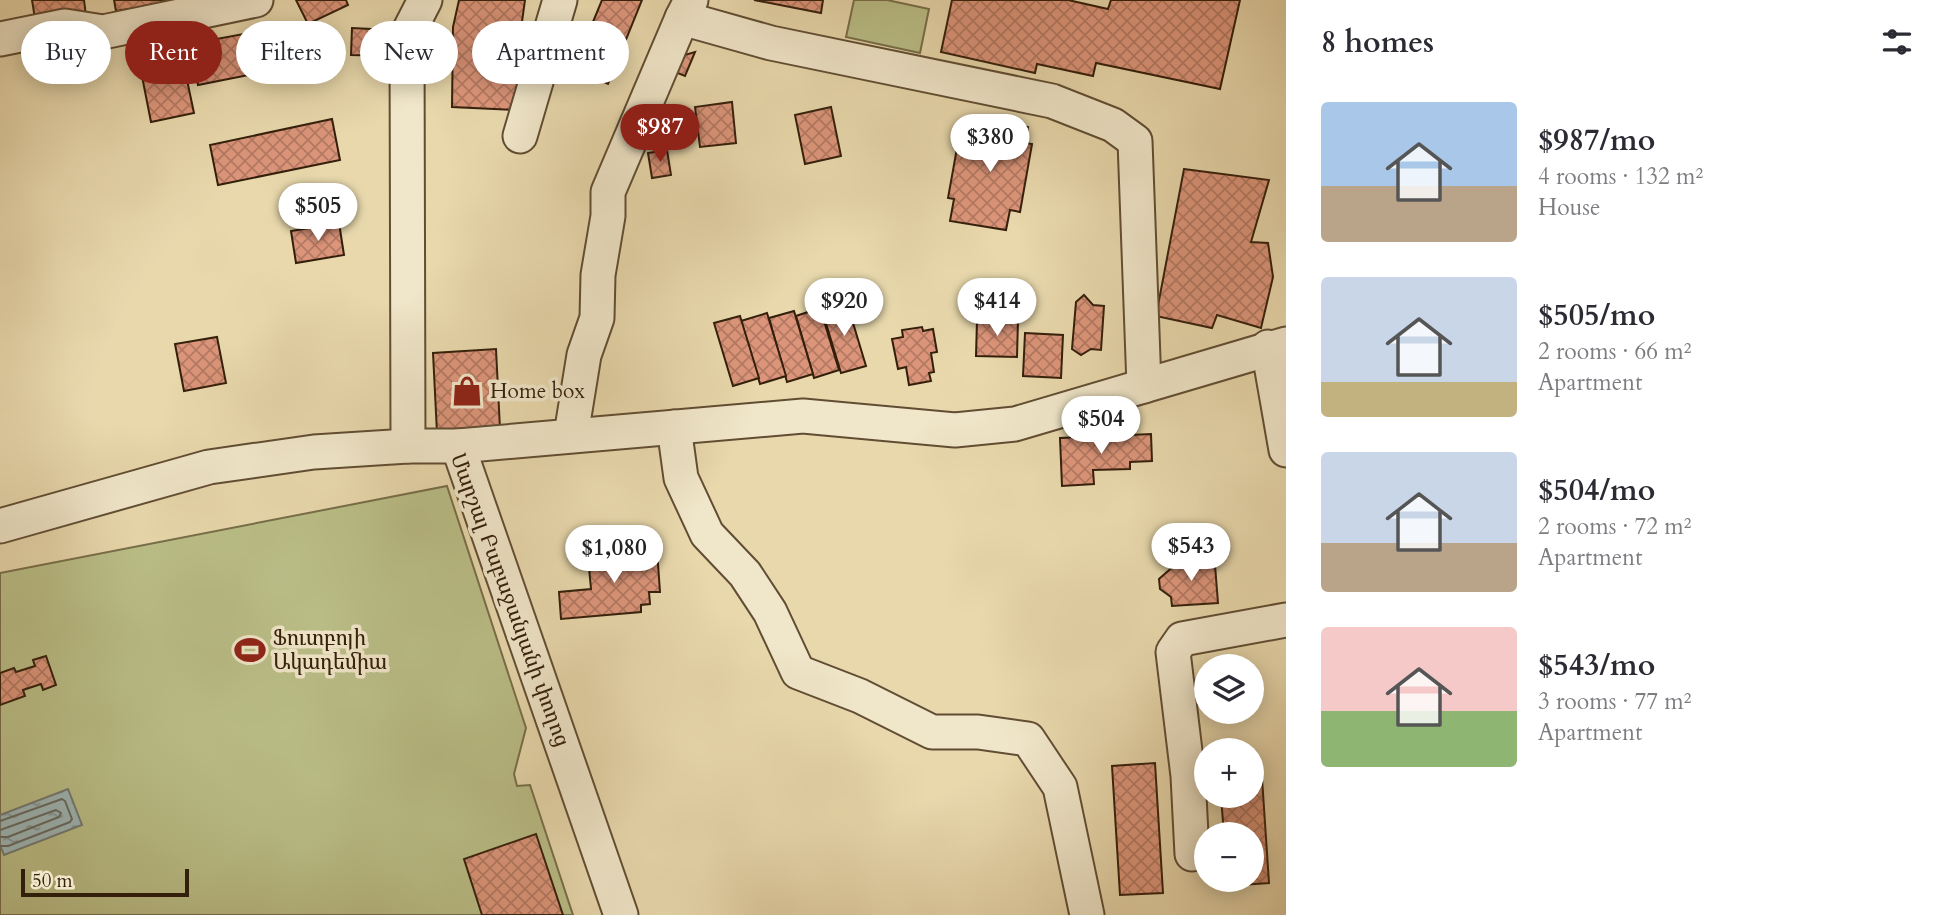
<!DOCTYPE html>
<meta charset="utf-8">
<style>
:root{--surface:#fff;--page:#f2f2f3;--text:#2b2b33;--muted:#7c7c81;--accent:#8f2418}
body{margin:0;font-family:Cardo,"Noto Serif Armenian",serif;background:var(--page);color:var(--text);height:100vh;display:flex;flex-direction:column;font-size:26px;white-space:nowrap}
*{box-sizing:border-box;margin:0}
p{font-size:23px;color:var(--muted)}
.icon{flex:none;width:38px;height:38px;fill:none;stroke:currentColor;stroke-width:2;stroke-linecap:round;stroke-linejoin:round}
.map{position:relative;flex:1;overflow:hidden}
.drawer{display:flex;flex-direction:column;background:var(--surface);width:665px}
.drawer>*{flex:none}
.guide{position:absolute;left:21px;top:21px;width:665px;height:63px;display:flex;gap:14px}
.buttons{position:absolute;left:1194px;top:654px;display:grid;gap:14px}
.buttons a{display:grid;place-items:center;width:70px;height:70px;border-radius:50%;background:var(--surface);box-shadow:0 4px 18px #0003;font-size:35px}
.scale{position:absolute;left:21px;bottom:18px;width:168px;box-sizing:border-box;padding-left:7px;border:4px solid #341f0b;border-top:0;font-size:19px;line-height:24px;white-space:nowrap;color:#341f0b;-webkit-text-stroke:5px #f0e6c9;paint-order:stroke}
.price{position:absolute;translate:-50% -60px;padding:0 16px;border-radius:24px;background:#fff;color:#222;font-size:23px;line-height:46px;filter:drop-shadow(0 2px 4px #0008)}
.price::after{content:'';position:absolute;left:50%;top:42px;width:21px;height:16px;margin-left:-10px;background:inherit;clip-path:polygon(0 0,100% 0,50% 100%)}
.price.active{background:var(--accent);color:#fff}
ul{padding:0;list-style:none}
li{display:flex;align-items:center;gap:21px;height:175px;padding:0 35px}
li span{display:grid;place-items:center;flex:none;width:196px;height:140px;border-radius:7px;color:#555}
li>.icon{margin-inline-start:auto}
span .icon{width:84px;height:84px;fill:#fffc;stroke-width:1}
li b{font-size:30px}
h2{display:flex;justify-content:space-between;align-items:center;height:84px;padding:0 35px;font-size:30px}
.chip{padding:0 24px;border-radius:32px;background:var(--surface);box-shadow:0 4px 18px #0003;font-size:24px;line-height:63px}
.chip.active{background:var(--accent);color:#fff}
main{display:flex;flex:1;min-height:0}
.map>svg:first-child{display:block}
</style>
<main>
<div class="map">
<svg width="1286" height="915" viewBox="0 0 1286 915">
<defs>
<pattern id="water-ripples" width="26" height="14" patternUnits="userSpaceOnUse" patternTransform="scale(1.75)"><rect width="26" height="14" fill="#9db6b6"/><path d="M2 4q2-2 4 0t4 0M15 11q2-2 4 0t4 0" fill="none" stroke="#819392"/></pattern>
<pattern id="building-cross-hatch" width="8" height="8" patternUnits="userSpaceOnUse" patternTransform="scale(1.75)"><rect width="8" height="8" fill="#dc957a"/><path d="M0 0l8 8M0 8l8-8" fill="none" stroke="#b37962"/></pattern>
</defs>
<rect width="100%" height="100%" fill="#e8d8ac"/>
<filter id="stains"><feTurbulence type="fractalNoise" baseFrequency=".00286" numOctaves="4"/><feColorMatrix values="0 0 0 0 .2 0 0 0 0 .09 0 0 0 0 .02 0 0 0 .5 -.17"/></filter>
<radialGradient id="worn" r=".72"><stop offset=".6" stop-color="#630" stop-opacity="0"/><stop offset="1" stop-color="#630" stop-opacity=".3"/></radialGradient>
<g fill="#babe87" stroke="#776e49" stroke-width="2">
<polygon points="854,0 887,0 929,9 920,53 846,37"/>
<polygon points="447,486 526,728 514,774 517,786 530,785 573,915 0,915 0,573"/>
</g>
<polygon fill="url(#water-ripples)" stroke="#737a72" stroke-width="2" points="68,789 82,825 4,855 0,845 0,815"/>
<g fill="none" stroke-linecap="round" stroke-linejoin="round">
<g stroke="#686a60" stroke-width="2">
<polyline points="0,821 62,799 65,801 72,819 70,822 8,846 0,846"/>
<polyline points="0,830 56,810 61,813 59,817 8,837 0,837"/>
</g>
</g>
<g fill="url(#building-cross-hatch)" stroke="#341f0b" stroke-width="2">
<polygon points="32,0 84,0 86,16 36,25"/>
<polygon points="114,0 186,0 116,11"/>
<polygon points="296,0 346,0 348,5 308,24"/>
<polygon points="459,0 525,0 520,36 517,110 452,107 453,27"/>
<polygon points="602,0 642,0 608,84 574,68"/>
<polygon points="754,0 823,0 821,13"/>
<polygon points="952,0 1068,0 1108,9 1111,0 1240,0 1220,89 1096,63 1093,76 1037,64 1035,73 941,52"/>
<polygon points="282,27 298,65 198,85 189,44"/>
<polygon points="352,28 391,30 390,56 351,55"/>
<polygon points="180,47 194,113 151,122 138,56"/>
<polygon points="695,52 685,76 675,72 681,56"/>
<polygon points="732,102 736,143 700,147 695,107"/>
<polygon points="831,107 841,156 805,164 795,115"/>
<polygon points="972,118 1028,127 1025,143 1032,144 1020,212 1010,210 1006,230 950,221 954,199 948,198 959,137 968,138"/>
<polygon points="332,119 340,160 218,185 210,145"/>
<polygon points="667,150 671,175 652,178 648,153"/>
<polygon points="1184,169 1269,180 1251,242 1268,243 1273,277 1261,328 1217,315 1212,328 1156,316"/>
<polygon points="339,223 344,255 296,263 291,231"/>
<polygon points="1084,295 1093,305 1104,306 1101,350 1091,349 1081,355 1072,349 1076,302"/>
<polygon points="847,303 866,366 841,373 822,310"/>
<polygon points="820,308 839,370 814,378 796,316"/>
<polygon points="794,311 813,374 787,382 769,318"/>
<polygon points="767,313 786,376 760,384 741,321"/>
<polygon points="740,316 759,378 733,386 714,323"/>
<polygon points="977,320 1018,320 1017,357 976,356"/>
<polygon points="922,327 923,331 933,329 937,352 931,353 934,372 929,373 931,381 909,385 906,367 898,369 892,339 903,337 902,330"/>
<polygon points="1025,333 1063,335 1061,378 1023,376"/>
<polygon points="217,337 226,383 184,391 175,344"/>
<polygon points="496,349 500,429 437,433 433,353"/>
<polygon points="1151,434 1152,461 1130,462 1130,469 1093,470 1094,484 1062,486 1060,438"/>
<polygon points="604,543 612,553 657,550 660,592 649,592 650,604 641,605 641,612 561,619 559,592 591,589 588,557"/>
<polygon points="1204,555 1215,565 1218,603 1172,606 1171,597 1160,589 1159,579 1184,557 1194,567"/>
<polygon points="46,656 56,685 43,690 41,684 23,690 25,696 0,705 0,673 14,668 16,672 35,666 33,660"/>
<polygon points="1155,763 1163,893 1120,895 1112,766"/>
<polygon points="1261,763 1269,883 1227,886 1227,880 1251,880 1251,835 1224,835 1221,796 1251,796 1251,764"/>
<polygon points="536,834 563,915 482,915 464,859"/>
</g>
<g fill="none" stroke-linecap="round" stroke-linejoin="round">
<g stroke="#614d33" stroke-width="37">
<g id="minor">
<polyline points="682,18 771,43 1052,101 1113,125 1135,141 1144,386"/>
<polyline points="0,39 65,26 103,32 256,0"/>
<polyline points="520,136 560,0"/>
<polyline points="1268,347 1286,450"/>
<polyline points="674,427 681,478 707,534 745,574 770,612 798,672 860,696 932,732 978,732 1028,739 1060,787 1087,915"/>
<polyline points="571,435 584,355 597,318 598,275 608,216 608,192 682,18 691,0"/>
<polyline points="408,446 407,35 425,0"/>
<polyline points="458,446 621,915"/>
<polyline points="0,526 209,467 314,452 408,446 458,446 803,416 955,430 1015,424 1286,344"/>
<polyline points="1192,854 1188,776 1173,652 1182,639 1286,620"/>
</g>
</g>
<use href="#minor" stroke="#f0e6c9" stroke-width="33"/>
</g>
<defs>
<g id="shop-bare" transform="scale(2.415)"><path d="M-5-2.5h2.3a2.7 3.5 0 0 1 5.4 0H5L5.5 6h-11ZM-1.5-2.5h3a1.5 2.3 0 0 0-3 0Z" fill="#8f2418" stroke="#f0e6c9" stroke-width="2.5" paint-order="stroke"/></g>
<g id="stadium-bare" transform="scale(2.415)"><path d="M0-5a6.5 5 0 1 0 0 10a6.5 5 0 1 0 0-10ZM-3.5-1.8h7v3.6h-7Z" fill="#8f2418" stroke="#f0e6c9" stroke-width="2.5" paint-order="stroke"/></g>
</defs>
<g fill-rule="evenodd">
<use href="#shop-bare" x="467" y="391"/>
<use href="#stadium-bare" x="250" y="650"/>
</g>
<g text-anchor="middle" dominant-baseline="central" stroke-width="7" stroke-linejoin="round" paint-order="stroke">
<g font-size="21" fill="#341f0b" stroke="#f0e6c9" text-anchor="start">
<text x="490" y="391">Home box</text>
<text x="273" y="638">Ֆուտբոլի<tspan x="273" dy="24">Ակադեմիա</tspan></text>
</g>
<g font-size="21" fill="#341f0b" stroke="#f0e6c9">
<text transform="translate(510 600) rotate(70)">Մարշալ Բաբաջանյանի փողոց</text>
</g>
</g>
<rect width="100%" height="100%" filter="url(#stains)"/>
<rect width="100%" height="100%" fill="url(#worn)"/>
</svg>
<div class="buttons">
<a><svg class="icon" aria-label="layers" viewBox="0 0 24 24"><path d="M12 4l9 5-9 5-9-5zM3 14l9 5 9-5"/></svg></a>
<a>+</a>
<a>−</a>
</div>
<div class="scale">50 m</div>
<b class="price active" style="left:660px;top:164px">$987</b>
<b class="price" style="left:990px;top:174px">$380</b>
<b class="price" style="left:318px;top:243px">$505</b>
<b class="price" style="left:844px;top:338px">$920</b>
<b class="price" style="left:997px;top:338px">$414</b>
<b class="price" style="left:1101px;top:456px">$504</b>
<b class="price" style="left:1191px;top:583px">$543</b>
<b class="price" style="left:614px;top:585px">$1,080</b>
<div class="guide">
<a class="chip">Buy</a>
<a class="chip active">Rent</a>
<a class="chip">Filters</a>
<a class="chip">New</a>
<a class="chip">Apartment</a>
</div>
</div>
<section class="drawer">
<h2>8 homes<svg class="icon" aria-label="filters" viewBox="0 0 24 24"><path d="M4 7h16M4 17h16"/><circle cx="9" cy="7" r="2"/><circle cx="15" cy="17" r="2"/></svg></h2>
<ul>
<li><span style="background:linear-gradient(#a9c7e8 60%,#b9a48a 0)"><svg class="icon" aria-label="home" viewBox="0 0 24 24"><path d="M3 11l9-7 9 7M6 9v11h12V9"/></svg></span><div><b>$987/mo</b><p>4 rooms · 132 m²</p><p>House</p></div></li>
<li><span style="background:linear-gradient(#c9d6e8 75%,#c2b280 0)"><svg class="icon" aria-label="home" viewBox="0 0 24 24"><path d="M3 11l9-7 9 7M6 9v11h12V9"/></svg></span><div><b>$505/mo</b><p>2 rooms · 66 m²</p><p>Apartment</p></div></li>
<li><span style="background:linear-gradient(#c9d6e8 65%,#b9a48a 0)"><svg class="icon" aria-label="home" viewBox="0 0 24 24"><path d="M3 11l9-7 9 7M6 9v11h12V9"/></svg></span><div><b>$504/mo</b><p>2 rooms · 72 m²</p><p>Apartment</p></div></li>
<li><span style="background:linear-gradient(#f6c9c9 60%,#8fb573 0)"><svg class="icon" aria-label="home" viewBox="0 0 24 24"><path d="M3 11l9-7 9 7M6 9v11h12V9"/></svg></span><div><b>$543/mo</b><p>3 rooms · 77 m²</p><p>Apartment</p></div></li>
</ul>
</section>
</main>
